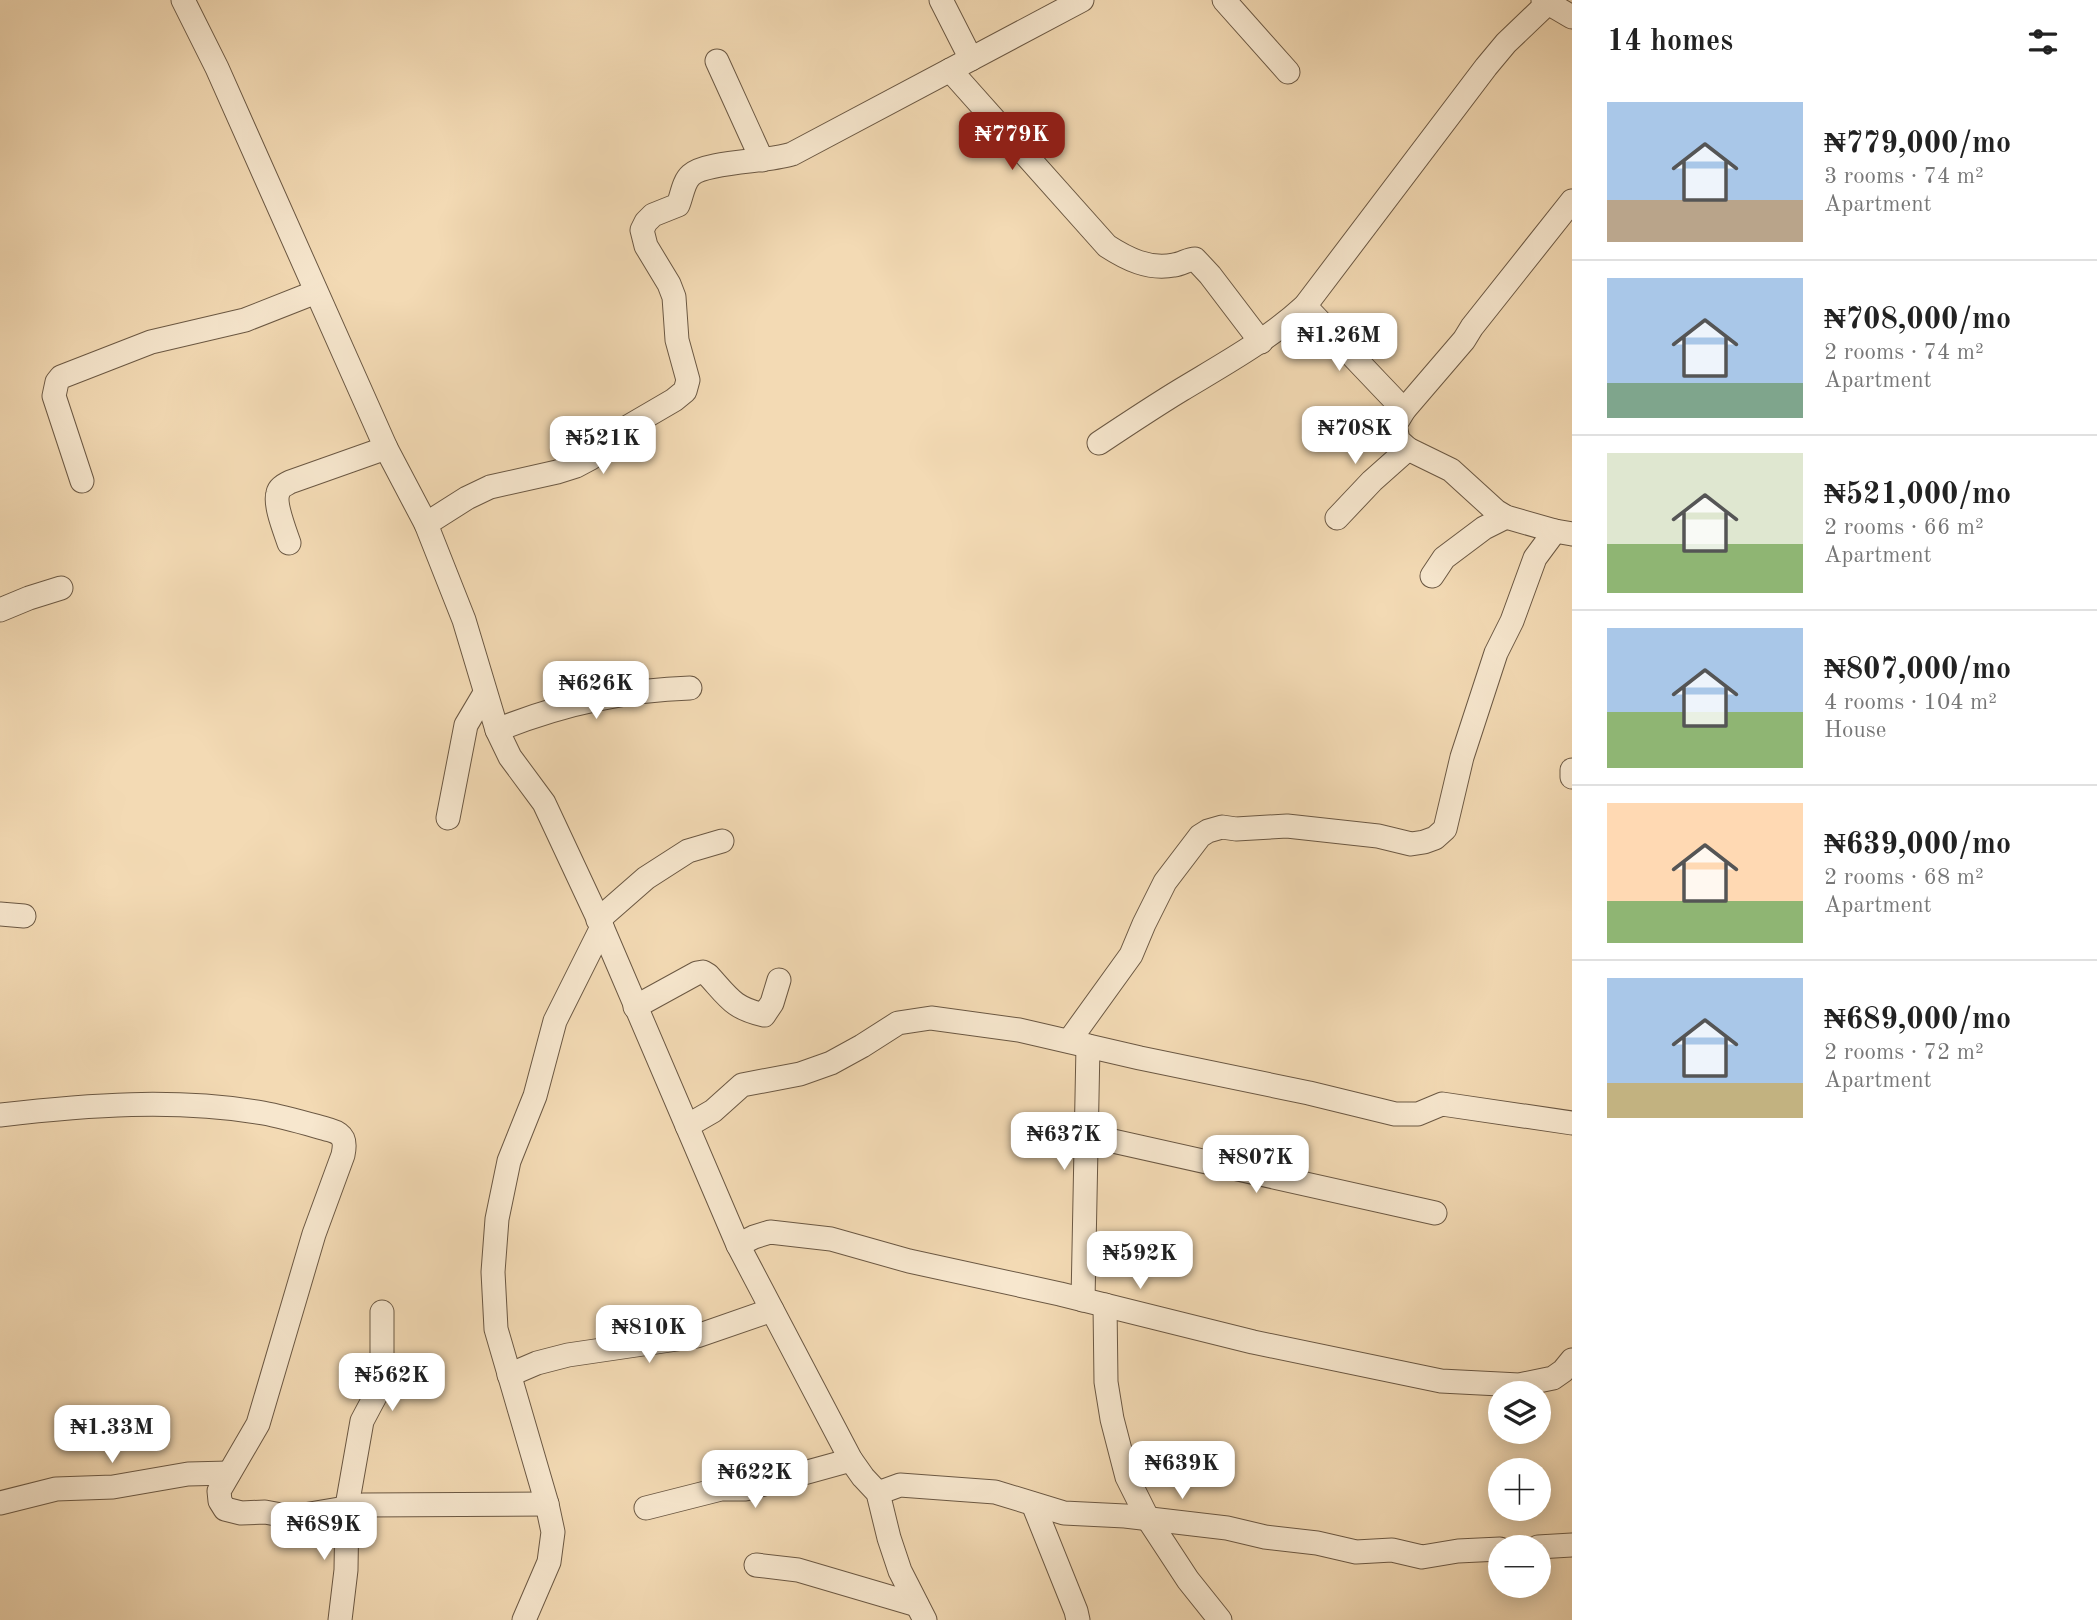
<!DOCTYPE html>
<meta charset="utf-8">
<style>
:root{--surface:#fff;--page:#f6f6f6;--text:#222;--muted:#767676;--line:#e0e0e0;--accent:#8f2418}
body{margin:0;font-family:"Old Standard TT",serif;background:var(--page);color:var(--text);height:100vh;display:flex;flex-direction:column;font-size:26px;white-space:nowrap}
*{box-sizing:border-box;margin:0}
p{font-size:23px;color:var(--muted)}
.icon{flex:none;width:38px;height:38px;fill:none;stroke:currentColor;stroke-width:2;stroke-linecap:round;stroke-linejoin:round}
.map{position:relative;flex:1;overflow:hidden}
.sheet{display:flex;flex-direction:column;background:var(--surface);width:525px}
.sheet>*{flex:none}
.fabs{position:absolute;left:1488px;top:1381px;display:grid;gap:14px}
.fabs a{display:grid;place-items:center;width:63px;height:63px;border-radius:50%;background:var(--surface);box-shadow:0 4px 18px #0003;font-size:35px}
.price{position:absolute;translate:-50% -60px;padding:0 16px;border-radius:14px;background:#fff;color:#222;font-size:23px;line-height:46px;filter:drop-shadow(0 2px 4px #0008)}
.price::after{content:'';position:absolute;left:50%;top:42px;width:21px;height:16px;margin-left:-10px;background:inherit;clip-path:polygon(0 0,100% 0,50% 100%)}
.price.selected{background:var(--accent);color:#fff}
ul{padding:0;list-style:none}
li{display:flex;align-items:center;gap:21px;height:175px;padding:0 35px}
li+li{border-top:2px solid var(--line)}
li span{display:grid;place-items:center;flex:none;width:196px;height:140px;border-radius:0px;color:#555}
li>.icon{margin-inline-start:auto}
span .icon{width:84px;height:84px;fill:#fffc;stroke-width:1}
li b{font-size:30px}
h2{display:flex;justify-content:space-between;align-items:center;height:84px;padding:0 35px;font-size:30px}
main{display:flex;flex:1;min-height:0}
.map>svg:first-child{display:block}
</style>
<main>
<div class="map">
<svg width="1572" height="1620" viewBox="0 0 1572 1620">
<rect width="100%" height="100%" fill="#f3dab4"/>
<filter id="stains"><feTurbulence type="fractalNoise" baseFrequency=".00286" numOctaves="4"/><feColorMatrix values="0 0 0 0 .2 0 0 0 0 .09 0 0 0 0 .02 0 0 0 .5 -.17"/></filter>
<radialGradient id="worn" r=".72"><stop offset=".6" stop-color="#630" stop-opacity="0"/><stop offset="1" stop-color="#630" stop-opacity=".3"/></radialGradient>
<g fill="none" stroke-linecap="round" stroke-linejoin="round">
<g stroke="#6b5843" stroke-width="25">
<g id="minor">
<polyline points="183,0 217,68 386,448 426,524 464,620 497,730 510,757 544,803 602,927 738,1245 851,1460 863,1477 878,1493 889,1538 900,1571 925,1620"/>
<polyline points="941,0 971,59"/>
<polyline points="1224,0 1288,72"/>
<polyline points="1543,0 1572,17"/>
<polyline points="717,61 762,160"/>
<path d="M950 70 1107 246C1127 259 1149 270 1174 265 1182 264 1188 259 1195 259L1210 275 1261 342"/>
<polyline points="1572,201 1472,327 1464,340 1404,410 1395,425 1398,440 1408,449 1451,470 1496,511 1506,517 1555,531 1572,534"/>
<polyline points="1305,306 1404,410"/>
<path d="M1099 443C1126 425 1153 407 1181 390 1224 364 1268 340 1305 306L1486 67 1506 43 1551 0"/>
<polyline points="82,481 54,396 57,382 61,377 151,342 245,320 316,292"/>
<polyline points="1337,518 1372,481 1408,449"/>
<path d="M426 524 467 498 490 487 557 472 576 466 591 458 614 435 674 400 685 391 688 380 677 340 674 297 669 284 646 246 642 230 646 222 653 215 678 205C682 196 683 182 691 175 706 161 769 162 792 154L1082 0"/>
<path d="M289 543C285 531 274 504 278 493 279 487 285 485 290 482L386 448"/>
<polyline points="1432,576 1444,558 1484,528 1506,517"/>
<polyline points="0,610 29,598 61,588"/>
<path d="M497 730C559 705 623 690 690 688"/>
<polyline points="1572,770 1572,777"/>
<polyline points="448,818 466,725 485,693"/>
<polyline points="0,914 24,916"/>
<polyline points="598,920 646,878 688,851 722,841"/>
<path d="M635 1007 697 973 703 972 708 975C729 998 733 1008 764 1015L772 1003 779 980"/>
<polyline points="1069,1041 1131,955 1144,924 1165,882 1200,836 1208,831 1222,827 1236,829 1287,826 1378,836 1411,844 1424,842 1435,838 1445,829 1462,757 1496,653 1512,621 1535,558 1555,531"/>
<path d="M0 1115C87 1105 175 1098 263 1113 285 1117 308 1124 330 1130 344 1134 346 1141 343 1155L314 1234 258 1424 219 1491 220 1501 225 1509 241 1513 265 1512 292 1517 363 1505 547 1504"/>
<polyline points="687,1126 713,1111 742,1085 800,1074 831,1063 862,1046 898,1023 931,1018 1019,1030 1140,1058 1309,1093 1395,1114 1418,1114 1442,1104 1572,1123"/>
<polyline points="1086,1135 1435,1213"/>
<polyline points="738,1245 754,1237 770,1232 831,1239 909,1261 1060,1294 1253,1342 1441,1381 1519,1385 1553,1378 1563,1371 1572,1360"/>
<polyline points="1083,1300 1088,1046"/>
<polyline points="1105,1305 1106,1382 1112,1419 1127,1477 1148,1519 1188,1580 1220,1620"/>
<polyline points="509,1375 537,1363 568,1355 697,1336 772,1310"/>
<polyline points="878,1493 900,1485 995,1492 1064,1513 1125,1516 1227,1528 1265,1537 1317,1543 1356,1552 1392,1550 1422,1557 1458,1551 1500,1549"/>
<polyline points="0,1503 56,1489 113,1487 188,1474 229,1473"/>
<polyline points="1033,1504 1076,1611 1078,1620"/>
<polyline points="646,1508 721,1489 746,1489 851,1460"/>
<polyline points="1538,1547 1572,1545"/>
<polyline points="756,1565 798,1570 917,1605"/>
<polyline points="340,1620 346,1570 347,1506 362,1421 379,1389 382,1374 382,1312"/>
<polyline points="524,1620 549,1562 553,1532 547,1504 496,1329 493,1272 497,1219 509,1161 535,1096 555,1021 602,927"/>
</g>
</g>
<use href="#minor" stroke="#f7e7ce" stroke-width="23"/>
</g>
<rect width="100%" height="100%" filter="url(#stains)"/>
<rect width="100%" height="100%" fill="url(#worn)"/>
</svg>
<div class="fabs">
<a><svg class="icon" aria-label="layers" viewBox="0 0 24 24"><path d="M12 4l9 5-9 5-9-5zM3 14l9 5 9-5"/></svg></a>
<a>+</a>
<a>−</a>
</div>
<b class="price selected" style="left:1012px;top:172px">₦779K</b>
<b class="price" style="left:1339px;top:373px">₦1.26M</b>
<b class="price" style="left:1355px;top:466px">₦708K</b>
<b class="price" style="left:603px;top:476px">₦521K</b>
<b class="price" style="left:596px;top:721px">₦626K</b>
<b class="price" style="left:1064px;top:1172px">₦637K</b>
<b class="price" style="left:1256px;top:1195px">₦807K</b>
<b class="price" style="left:1140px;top:1291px">₦592K</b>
<b class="price" style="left:649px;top:1365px">₦810K</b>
<b class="price" style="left:392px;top:1413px">₦562K</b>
<b class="price" style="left:112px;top:1465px">₦1.33M</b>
<b class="price" style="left:1182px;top:1501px">₦639K</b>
<b class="price" style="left:755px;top:1510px">₦622K</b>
<b class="price" style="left:324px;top:1562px">₦689K</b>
</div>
<section class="sheet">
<h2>14 homes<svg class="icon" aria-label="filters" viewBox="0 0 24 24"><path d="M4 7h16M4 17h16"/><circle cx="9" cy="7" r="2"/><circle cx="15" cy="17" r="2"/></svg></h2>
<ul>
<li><span style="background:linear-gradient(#a9c7e8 70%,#b9a48a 0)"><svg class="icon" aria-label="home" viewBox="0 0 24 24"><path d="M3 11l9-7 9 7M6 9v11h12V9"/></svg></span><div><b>₦779,000/mo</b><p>3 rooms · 74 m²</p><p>Apartment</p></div></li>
<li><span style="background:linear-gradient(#a9c7e8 75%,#7fa58c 0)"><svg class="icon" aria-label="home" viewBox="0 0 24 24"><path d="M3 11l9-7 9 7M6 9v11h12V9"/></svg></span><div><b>₦708,000/mo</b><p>2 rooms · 74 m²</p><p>Apartment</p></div></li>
<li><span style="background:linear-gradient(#dfe7d0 65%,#8fb573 0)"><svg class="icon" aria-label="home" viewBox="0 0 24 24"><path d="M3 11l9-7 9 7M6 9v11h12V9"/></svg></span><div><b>₦521,000/mo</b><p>2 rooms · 66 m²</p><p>Apartment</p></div></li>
<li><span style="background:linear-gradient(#a9c7e8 60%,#8fb573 0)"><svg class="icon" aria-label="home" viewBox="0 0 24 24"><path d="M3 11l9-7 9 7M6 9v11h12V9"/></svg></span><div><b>₦807,000/mo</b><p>4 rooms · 104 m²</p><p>House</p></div></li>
<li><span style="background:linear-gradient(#ffd9b3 70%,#8fb573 0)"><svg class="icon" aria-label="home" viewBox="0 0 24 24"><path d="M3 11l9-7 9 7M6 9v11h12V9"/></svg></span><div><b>₦639,000/mo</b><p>2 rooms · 68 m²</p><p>Apartment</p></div></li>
<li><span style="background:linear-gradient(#a9c7e8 75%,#c2b280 0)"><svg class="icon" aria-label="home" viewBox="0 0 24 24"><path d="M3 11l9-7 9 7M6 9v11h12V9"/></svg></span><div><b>₦689,000/mo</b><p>2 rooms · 72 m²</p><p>Apartment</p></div></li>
</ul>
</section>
</main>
